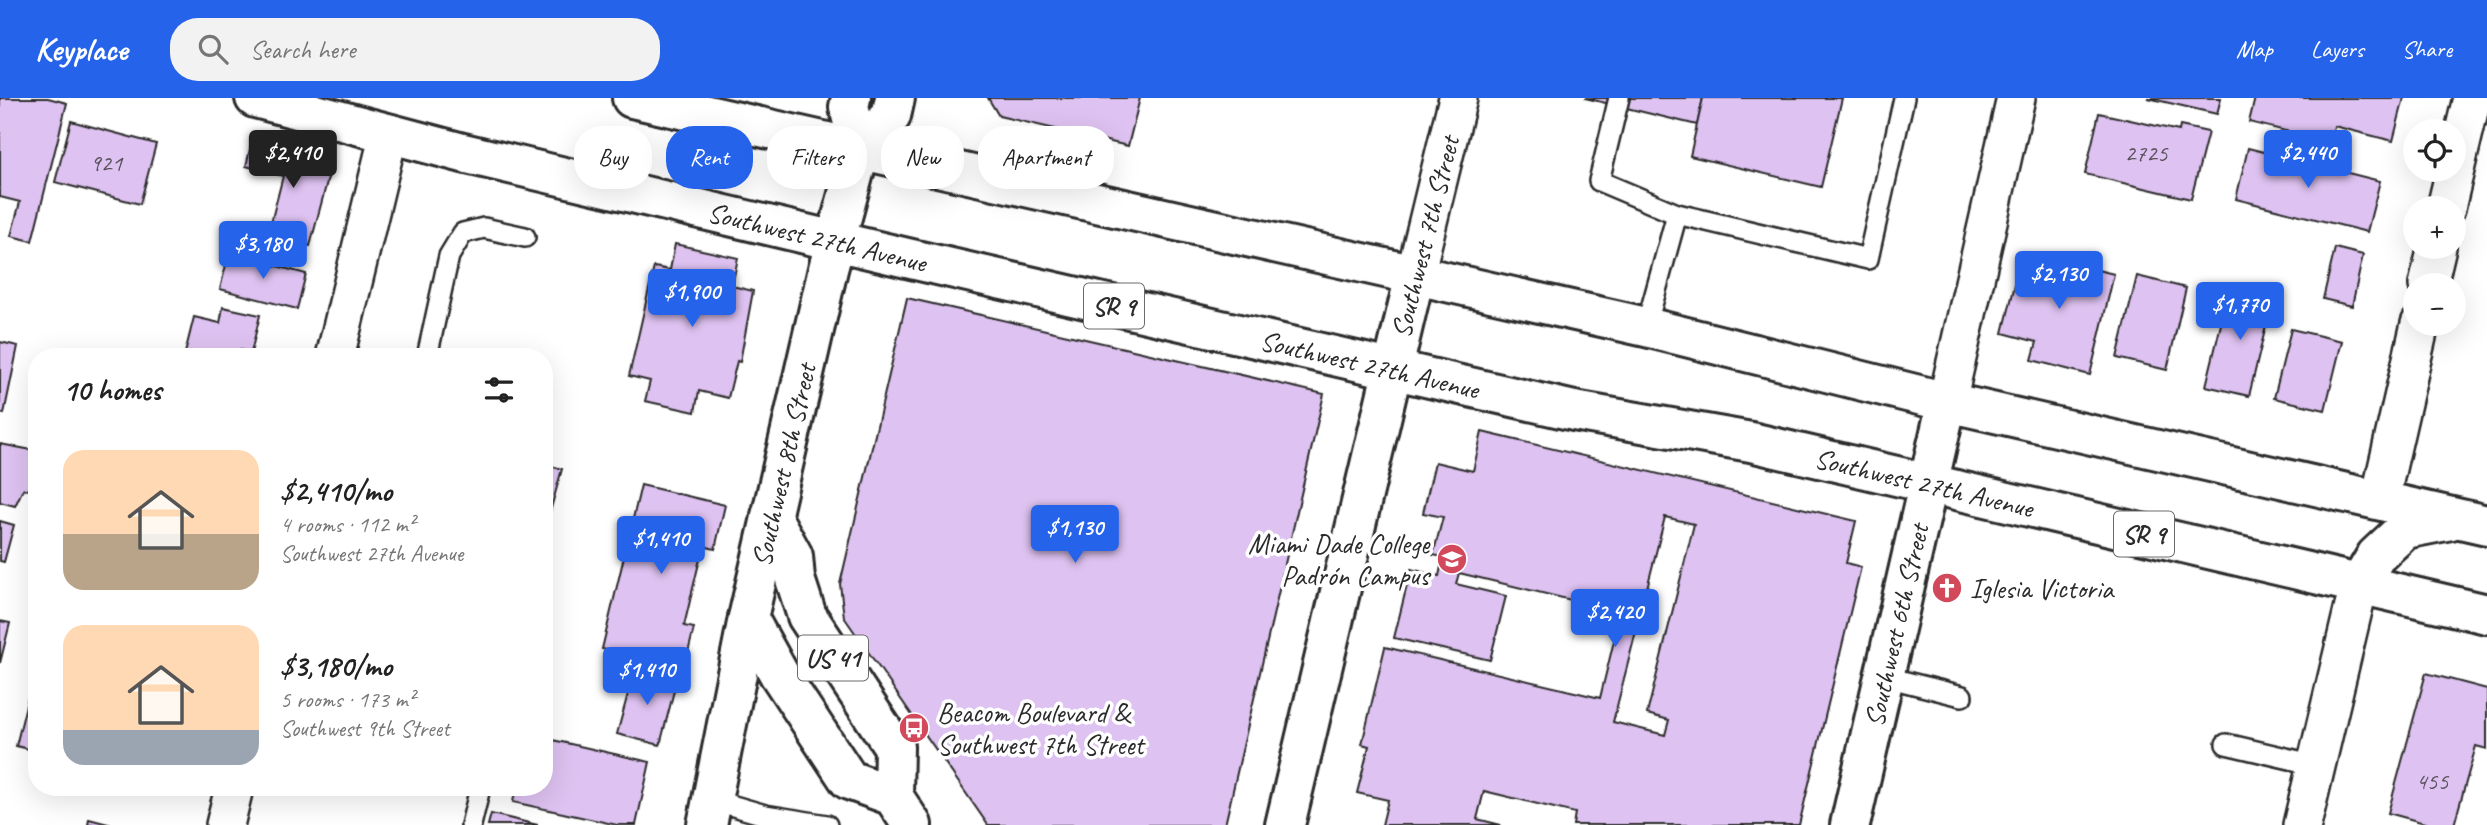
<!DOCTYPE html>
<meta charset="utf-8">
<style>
:root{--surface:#fff;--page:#f2f2f2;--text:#222;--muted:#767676;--accent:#2563eb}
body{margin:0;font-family:Caveat,sans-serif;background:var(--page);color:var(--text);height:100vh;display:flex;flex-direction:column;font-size:26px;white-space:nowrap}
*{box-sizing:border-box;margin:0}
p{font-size:23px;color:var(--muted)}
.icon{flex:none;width:38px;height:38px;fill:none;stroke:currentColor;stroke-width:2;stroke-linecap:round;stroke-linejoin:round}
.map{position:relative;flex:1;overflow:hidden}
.sheet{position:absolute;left:28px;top:250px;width:525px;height:448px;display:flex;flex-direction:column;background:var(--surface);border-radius:28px;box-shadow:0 7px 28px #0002}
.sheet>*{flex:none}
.banner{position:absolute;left:574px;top:28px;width:665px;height:63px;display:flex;gap:14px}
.buttons{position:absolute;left:2403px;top:21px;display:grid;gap:14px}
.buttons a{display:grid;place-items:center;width:63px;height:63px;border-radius:50%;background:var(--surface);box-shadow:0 7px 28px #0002;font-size:35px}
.price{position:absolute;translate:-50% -60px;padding:0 16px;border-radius:7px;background:var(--accent);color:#fff;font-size:23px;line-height:46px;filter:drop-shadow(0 2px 4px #0008)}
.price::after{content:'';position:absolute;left:50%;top:42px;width:21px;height:16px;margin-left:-10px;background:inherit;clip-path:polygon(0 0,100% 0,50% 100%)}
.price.selected{background:#222;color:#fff}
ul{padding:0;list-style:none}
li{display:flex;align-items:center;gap:21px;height:175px;padding:0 35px}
li span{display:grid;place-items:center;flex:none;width:196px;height:140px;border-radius:21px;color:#555}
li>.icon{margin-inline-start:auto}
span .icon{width:84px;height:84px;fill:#fffc;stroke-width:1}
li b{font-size:30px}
h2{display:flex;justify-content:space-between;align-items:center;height:84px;padding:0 35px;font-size:30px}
.chip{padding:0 24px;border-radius:28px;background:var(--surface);box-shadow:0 7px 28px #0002;font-size:24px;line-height:63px}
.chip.selected{background:var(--accent);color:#fff}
header{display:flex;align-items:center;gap:42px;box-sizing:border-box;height:98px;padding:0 35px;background:var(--accent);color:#fff}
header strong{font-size:33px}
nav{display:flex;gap:38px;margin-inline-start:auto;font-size:24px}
.search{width:490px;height:63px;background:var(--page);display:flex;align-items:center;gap:18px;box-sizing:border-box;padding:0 24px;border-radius:28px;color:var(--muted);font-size:26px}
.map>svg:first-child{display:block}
</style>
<header>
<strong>Keyplace</strong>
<div class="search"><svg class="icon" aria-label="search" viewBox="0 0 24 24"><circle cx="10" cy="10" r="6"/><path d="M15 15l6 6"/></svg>Search here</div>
<nav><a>Map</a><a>Layers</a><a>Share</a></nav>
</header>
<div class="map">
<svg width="2487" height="727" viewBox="0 0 2487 727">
<rect width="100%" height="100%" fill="#fff"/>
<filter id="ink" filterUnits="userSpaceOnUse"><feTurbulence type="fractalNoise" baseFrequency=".0143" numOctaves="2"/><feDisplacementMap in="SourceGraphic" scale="14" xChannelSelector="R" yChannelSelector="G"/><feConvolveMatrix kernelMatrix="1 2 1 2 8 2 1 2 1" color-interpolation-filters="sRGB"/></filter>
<g filter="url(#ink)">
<g fill="#dec2f1" stroke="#2b2b2b" stroke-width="2" fill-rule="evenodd">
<polygon points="0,0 48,0 67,5 32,143 11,138 20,104 0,99"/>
<polygon points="988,0 1140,0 1128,48 999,18"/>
<polygon points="1585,0 1703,0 1697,27"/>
<polygon points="1703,0 1842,0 1821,89 1690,58"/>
<polygon points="2148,0 2221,0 2217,16"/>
<polygon points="2255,0 2404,0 2393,43 2334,28 2331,44 2249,24"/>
<polygon points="2099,15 2179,33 2180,28 2208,34 2191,101 2085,76"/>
<polygon points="71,23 156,46 140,106 55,84"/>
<polygon points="252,43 332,65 310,148 268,136 283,78 246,68"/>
<polygon points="2248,50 2380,83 2367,134 2236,101"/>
<polygon points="675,146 738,160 732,188 753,193 740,264 737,263 728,300 699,293 695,314 645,303 650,283 629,278 654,169 670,172"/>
<polygon points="2335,150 2363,157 2352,208 2323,201"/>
<polygon points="2023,154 2114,176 2090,277 2032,262 2037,244 2003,235"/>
<polygon points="229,155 306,176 297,211 220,191"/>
<polygon points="2137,178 2186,190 2167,272 2117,260"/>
<polygon points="2230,189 2273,199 2249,298 2206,288"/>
<polygon points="907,200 1324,296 1225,727 988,727 844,519 840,486"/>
<polygon points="223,209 260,217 251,255 241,252 239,259 184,259 194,219 220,225"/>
<polygon points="2291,231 2342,243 2325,312 2274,300"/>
<polygon points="0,244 18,248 4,316 0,315"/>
<path d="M1482 334 1856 423 1846 465 1861 469 1799 727H1573L1575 715 1484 693 1477 721 1501 727H1382L1388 702 1357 695 1369 648 1362 646 1385 549 1600 600 1621 514 1459 475 1456 486 1506 498 1490 562 1394 540 1411 471 1439 478 1443 459 1433 457 1443 419 1423 415 1435 364 1473 373ZM1665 419 1694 426 1647 616 1669 622 1665 637 1613 624Z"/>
<polygon points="35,335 37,393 23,391 15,408 0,404 0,346 32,352"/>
<polygon points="544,366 562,371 548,421 544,420"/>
<polygon points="641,387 725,407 715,451 703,448 684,528 694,530 684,571 602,551"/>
<polygon points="0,423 14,427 4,464 0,463"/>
<polygon points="0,523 10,525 0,565"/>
<polygon points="635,570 677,581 660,647 617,636"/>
<polygon points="2426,575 2487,591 2487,651 2476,648 2454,727 2432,727 2388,715"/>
<polygon points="28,599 37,601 37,653 16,648"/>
<polygon points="544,640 650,664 636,727 617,727 513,704 516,690 544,690"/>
<polygon points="491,716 538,727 488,727"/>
<polygon points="89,721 112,727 88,727"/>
</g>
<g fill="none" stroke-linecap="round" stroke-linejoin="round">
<g stroke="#2b2b2b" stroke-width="24">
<g id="lane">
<polyline points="1619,0 1599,83 1677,116"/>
<polyline points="1646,229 1677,116 1868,161 1904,0"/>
<polyline points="427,259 449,158 463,135 484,130 525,139"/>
<polyline points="1886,579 1962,598"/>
<polyline points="2226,646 2316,667"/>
<polyline points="713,702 765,717 827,727"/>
<polyline points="471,727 480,690"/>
</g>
</g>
<g stroke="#2b2b2b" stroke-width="42">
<g id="street">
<polyline points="2446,110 2472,0"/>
<polyline points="1415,177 1458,0"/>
<polyline points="2428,187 2437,149"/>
<polyline points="335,259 389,35"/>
<polyline points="1947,304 2016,0"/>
<polyline points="2380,401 2420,226"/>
<polyline points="225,727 234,690"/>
<polyline points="2302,727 2359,487"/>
</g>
</g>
<g stroke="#2b2b2b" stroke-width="44">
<g id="secondary">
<polyline points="1285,727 1415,177"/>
<path id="s1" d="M1850 727 1947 304"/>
</g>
</g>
<g stroke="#2b2b2b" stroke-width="44">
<g id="primary">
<polyline points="851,0 849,9 860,52"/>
<polyline points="771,418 793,458 795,481 807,518 894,649 893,698"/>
<polyline points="748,520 779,576 849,682 893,698 912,727"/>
<path id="s2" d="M707 727 748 520 828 171 860 52 891 18 895 0"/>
</g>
</g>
<g stroke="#2b2b2b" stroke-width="44">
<g id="highway">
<path id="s3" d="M255 0 463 55 907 160 1574 313 1751 344 2487 516"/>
<polyline points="632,0 1646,229 1947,304 2487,427"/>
<polyline points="2359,487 2376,458 2405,431 2451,422"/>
</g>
</g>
<use href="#lane" stroke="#fff" stroke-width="19"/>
<use href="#street" stroke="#fff" stroke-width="37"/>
<use href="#secondary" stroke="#fff" stroke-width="38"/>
<use href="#primary" stroke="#fff" stroke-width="38"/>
<use href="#highway" stroke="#fff" stroke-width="38"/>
</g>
</g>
<defs>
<g id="university-disc" transform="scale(1.575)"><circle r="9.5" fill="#d1495b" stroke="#fff"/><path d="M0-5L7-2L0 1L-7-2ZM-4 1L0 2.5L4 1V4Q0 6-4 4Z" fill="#fff"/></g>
<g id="church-disc" transform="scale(1.575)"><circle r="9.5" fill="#d1495b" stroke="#fff"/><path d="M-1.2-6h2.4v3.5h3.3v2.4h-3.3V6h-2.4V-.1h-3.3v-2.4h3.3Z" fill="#fff"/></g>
<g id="bus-disc" transform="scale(1.575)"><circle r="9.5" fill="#d1495b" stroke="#fff"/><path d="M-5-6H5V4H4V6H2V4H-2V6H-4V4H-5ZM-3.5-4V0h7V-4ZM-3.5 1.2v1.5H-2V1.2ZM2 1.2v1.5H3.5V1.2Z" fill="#fff"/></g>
</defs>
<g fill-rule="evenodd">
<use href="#university-disc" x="1452" y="461"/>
<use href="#church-disc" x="1947" y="490"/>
<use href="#bus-disc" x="914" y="630"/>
</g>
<g text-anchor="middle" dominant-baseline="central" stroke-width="7" stroke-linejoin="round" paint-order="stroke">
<g font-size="24" fill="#58515c">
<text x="2146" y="55">2725</text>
<text x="106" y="65">921</text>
<text x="2432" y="683">455</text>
</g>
<g fill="#fff" stroke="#6b6b6b" stroke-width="2">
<rect x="1084" y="185.5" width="60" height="45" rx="5"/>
<rect x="2114" y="413.5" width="60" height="45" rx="5"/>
<rect x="798" y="537.5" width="70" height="45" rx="5"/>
</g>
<g font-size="26" font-weight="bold" fill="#2b2b2b">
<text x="1114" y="208">SR 9</text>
<text x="2144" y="436">SR 9</text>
<text x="833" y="560">US 41</text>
</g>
<g font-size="28" fill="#2b2b2b" stroke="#fff">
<text stroke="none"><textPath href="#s3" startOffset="579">Southwest 27th Avenue</textPath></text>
<text transform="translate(1425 139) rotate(-76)">Southwest 7th Street</text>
<text stroke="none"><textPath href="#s3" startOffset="1146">Southwest 27th Avenue</textPath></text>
<text stroke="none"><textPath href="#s2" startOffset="368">Southwest 8th Street</textPath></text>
<text stroke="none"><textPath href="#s3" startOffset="1713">Southwest 27th Avenue</textPath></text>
<text stroke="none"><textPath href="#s1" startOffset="205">Southwest 6th Street</textPath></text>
</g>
<g font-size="28" fill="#2b2b2b" stroke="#fff" text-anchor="start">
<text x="1429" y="445" text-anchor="end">Miami Dade College<tspan x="1429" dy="32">Padrón Campus</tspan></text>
<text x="1970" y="490">Iglesia Victoria</text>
<text x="937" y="614">Beacom Boulevard &amp;<tspan x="937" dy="32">Southwest 7th Street</tspan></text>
</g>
</g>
</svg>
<div class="buttons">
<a><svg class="icon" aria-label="locate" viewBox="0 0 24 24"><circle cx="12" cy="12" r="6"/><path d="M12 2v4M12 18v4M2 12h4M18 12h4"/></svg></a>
<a>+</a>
<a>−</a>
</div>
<b class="price selected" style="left:293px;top:92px">$2,410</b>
<b class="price" style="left:2308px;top:92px">$2,440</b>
<b class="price" style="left:263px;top:183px">$3,180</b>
<b class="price" style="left:2059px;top:213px">$2,130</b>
<b class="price" style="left:692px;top:231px">$1,900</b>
<b class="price" style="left:2240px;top:244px">$1,770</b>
<b class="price" style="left:1075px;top:467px">$1,130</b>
<b class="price" style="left:661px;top:478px">$1,410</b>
<b class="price" style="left:1615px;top:551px">$2,420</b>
<b class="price" style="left:647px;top:609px">$1,410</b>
<div class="banner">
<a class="chip">Buy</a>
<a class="chip selected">Rent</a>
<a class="chip">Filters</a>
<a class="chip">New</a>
<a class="chip">Apartment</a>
</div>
<section class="sheet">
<h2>10 homes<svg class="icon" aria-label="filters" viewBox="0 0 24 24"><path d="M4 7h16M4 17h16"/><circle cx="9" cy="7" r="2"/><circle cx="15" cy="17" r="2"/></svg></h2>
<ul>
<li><span style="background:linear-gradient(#ffd9b3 60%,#b9a48a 0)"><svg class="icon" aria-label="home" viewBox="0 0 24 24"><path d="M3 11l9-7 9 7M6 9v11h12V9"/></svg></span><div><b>$2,410/mo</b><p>4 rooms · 112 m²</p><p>Southwest 27th Avenue</p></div></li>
<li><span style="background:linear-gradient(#ffd9b3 75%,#9aa5b1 0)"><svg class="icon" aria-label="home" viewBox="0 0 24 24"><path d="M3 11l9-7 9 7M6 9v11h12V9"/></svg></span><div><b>$3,180/mo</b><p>5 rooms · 173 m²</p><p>Southwest 9th Street</p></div></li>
</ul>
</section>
</div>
